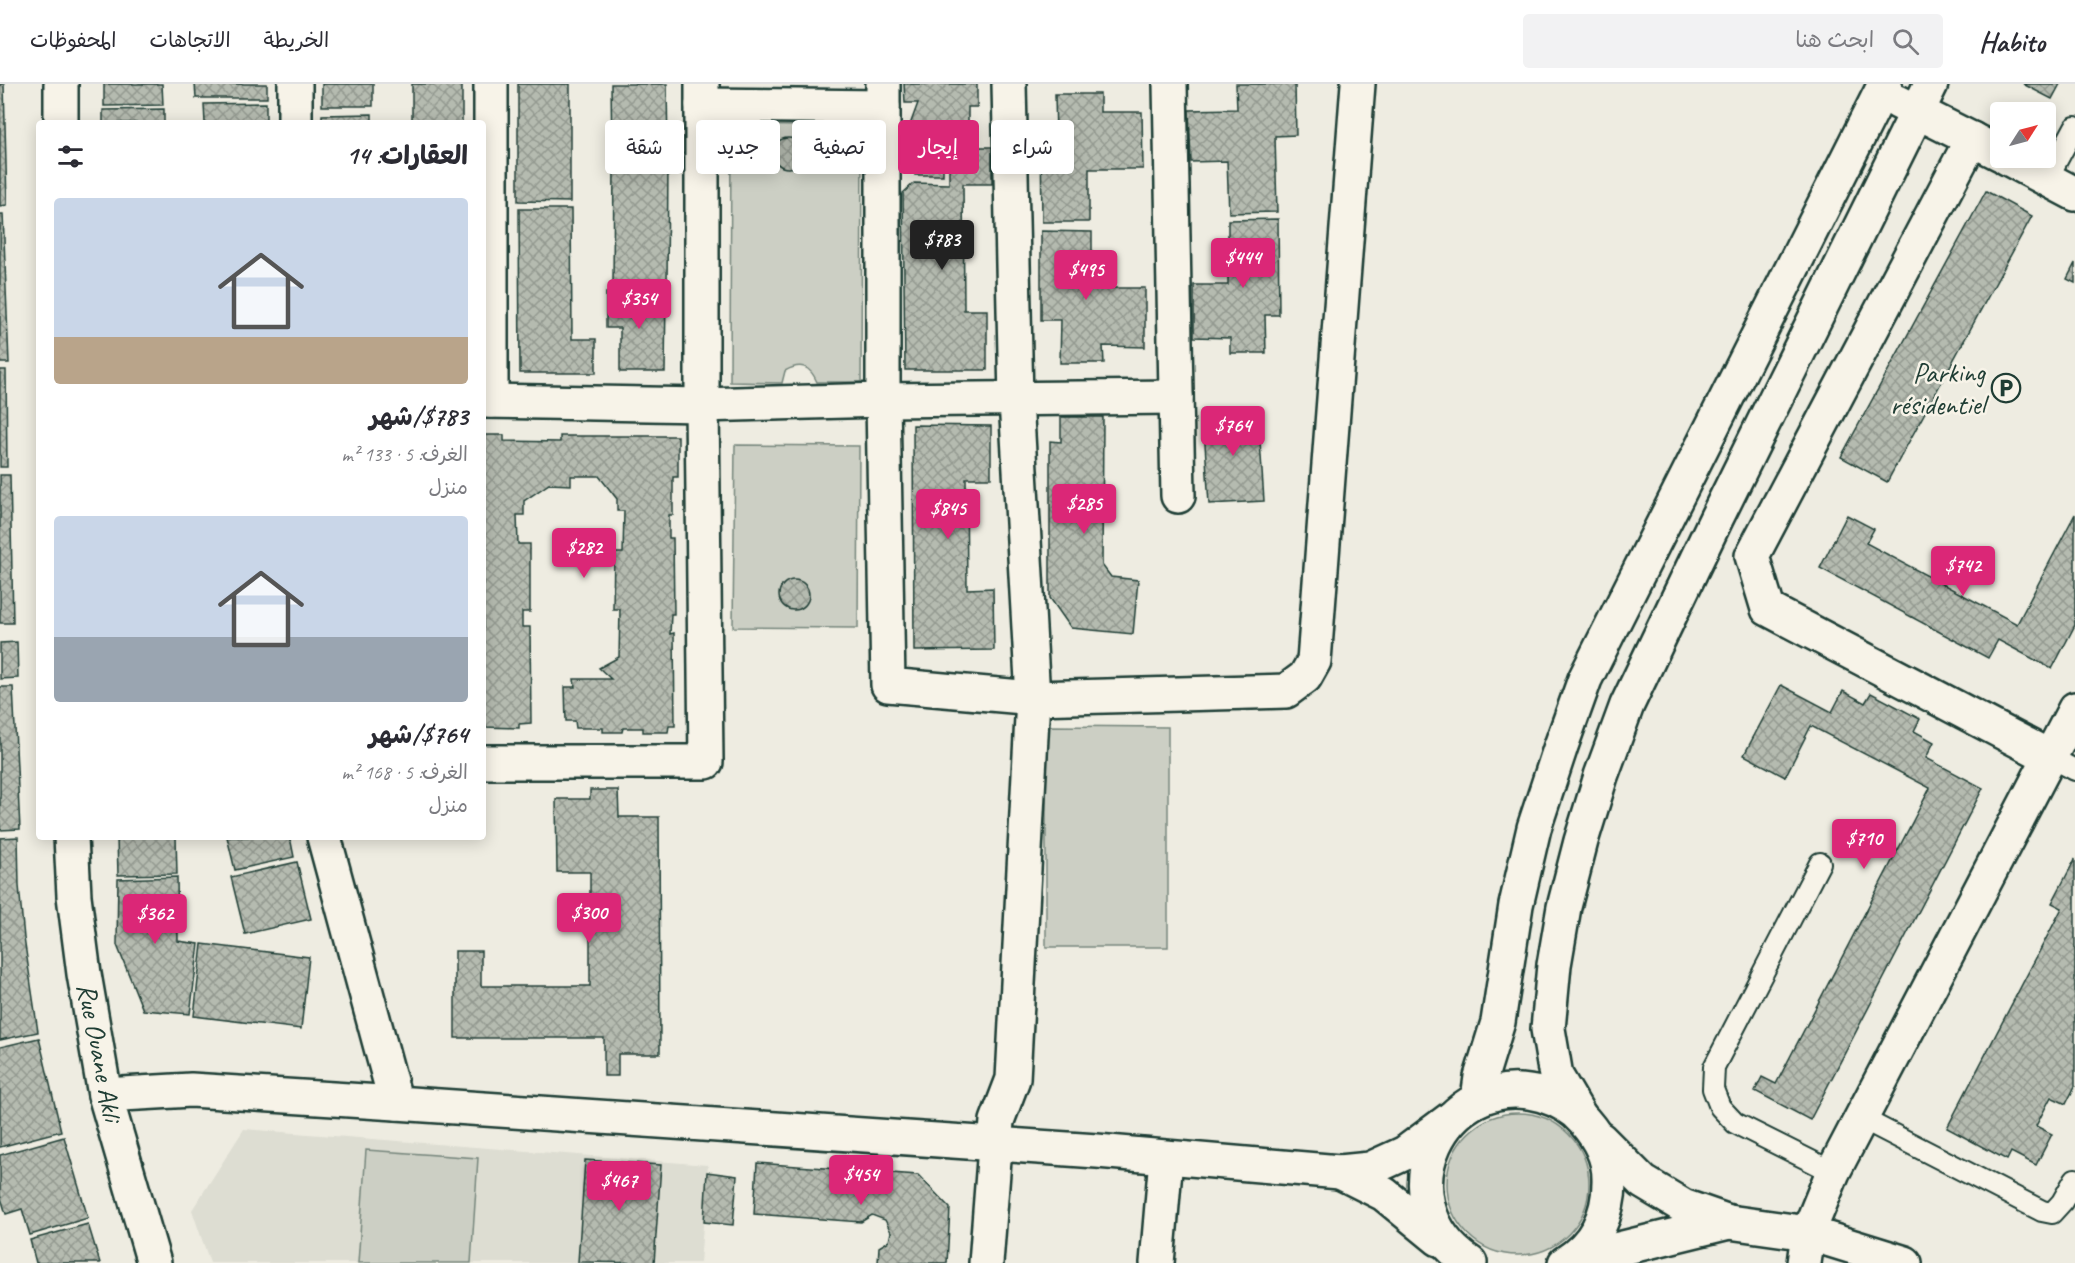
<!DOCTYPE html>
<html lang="ar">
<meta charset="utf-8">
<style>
:root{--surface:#fff;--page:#f2f2f3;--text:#2b2b33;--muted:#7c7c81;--line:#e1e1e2;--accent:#db2777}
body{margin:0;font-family:Caveat,"Playpen Sans Arabic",sans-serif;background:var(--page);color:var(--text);direction:rtl;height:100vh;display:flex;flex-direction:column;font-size:22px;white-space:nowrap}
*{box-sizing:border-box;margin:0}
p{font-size:20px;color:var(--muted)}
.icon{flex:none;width:33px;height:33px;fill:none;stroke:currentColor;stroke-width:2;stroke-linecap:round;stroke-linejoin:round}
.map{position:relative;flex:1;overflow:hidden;direction:ltr}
.side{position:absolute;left:36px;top:36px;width:450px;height:720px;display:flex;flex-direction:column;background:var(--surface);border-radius:6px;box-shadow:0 3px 15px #0003;direction:rtl}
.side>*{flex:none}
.top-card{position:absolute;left:504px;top:36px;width:570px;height:54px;direction:rtl;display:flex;gap:12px}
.needle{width:39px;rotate:54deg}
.fabs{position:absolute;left:1990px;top:18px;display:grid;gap:12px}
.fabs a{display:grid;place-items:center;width:66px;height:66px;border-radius:6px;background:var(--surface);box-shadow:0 3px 15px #0003;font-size:30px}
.price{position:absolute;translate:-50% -51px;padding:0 14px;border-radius:6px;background:var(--accent);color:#fff;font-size:20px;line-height:39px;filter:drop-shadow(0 2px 3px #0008)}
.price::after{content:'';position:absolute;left:50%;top:36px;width:18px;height:14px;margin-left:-9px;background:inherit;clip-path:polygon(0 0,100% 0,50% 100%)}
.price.on{background:#222;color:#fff}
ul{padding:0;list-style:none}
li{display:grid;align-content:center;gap:12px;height:318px;padding:0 18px}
li span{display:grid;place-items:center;height:186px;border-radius:6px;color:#555}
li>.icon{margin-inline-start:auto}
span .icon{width:108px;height:108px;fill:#fffc;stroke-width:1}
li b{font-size:26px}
h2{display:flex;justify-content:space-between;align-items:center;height:72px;padding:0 18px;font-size:26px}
.pill{padding:0 21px;border-radius:6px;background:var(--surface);box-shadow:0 3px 15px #0003;font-size:21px;line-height:54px}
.pill.on{background:var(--accent);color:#fff}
header{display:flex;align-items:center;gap:36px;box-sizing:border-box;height:84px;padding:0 30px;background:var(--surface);border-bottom:2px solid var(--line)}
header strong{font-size:28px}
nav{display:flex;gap:33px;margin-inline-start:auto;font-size:21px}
.search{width:420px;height:54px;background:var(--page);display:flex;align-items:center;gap:15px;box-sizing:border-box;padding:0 21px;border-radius:6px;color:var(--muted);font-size:22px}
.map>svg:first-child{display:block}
</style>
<header>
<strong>Habito</strong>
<div class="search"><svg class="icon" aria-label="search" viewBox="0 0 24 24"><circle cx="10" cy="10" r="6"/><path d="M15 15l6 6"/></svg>ابحث هنا</div>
<nav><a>الخريطة</a><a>الاتجاهات</a><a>المحفوظات</a></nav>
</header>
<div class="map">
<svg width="2075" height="1179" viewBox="0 0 2075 1179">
<defs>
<pattern id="building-cross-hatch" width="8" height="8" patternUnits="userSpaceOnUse" patternTransform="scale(1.5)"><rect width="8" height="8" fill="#b5bbb0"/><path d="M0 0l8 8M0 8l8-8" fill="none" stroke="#939990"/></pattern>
</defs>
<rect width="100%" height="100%" fill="#eeece1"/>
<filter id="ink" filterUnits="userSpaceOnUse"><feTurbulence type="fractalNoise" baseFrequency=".0167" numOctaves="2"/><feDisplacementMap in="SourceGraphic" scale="12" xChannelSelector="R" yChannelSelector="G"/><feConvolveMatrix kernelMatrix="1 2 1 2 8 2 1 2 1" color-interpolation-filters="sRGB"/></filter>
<g filter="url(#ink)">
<polygon fill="#ddddd2" points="244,1045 708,1081 700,1179 210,1179 192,1126"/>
<g fill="#cccfc4" stroke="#76867c" stroke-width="1.5">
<path d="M731 41 862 43 861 298H817C810 282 801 278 785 287L782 299 730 298Z"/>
<polygon points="735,361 859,362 858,544 733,543"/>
<polygon points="1046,642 1168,643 1168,863 1046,863"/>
<circle cx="1518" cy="1100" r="71"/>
<polygon points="366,1066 478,1074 471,1179 358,1179"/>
</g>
<g fill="url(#building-cross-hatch)" stroke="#1f3d34" stroke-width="1.5">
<polygon points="0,0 4,0 7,121 0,122"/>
<polygon points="104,0 162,0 163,21 104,22"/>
<polygon points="195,0 267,0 267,14 196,14"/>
<rect x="322" y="0" width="51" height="22"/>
<rect x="412" y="0" width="50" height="39"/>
<polygon points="518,0 570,0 570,118 518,117"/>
<polygon points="611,0 667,0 668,70 612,71"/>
<polygon points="904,0 977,0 977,23 968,23 968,56 943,56 943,91 915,91 916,75 909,63 907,49 918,19 905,19"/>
<polygon points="1236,0 1295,0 1296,51 1275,52 1277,128 1229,129 1227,77 1191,78 1189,26 1237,25"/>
<polygon points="2023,0 2060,0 2052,15"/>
<polygon points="1055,10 1100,10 1100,28 1142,28 1143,85 1089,85 1089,138 1042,138 1041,52 1056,52"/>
<polygon points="266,19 266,39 205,39 204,20"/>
<polygon points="164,25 164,39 103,39 103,26"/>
<polygon points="372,30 372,39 322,39 322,31"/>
<circle cx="788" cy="69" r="15"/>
<polygon points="949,63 992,63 992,100 963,100 964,226 987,226 987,286 905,286 903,109 914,99 949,100"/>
<polygon points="614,79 668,79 667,201 613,201"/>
<polygon points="1986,107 2032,132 1887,398 1841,373"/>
<polygon points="519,125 571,125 572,255 596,255 596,289 520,289"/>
<polygon points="0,130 3,130 9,279 0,279"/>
<polygon points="1278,135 1279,231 1265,231 1266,269 1230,269 1230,254 1194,253 1194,201 1228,201 1228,136"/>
<polygon points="1041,147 1092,148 1092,204 1145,204 1145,263 1103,262 1104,279 1060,279 1061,236 1041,236"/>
<polygon points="2075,179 2075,199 2067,195"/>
<polygon points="606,209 666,210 665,288 620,288 620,244 606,244"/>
<polygon points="0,286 6,286 7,383 0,383"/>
<polygon points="1258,327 1264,417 1209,420 1203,330"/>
<polygon points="1061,333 1103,333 1102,481 1111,493 1138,496 1133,550 1071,544 1050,514 1050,357 1061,358"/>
<polygon points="913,341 991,342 991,394 966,394 967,505 993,504 994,566 914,567"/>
<polygon points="483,351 504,351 504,357 560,358 560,352 678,352 678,393 673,393 673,431 669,431 669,454 673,454 674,530 671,530 670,550 674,549 675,642 669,642 668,648 643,648 643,644 623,644 622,648 603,648 603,644 576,644 575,637 566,637 565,603 575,603 574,595 611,595 599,584 619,573 620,525 613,525 614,469 623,469 624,427 617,427 617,415 599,392 571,392 571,401 549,400 524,417 524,431 517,431 518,460 530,460 530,528 522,528 522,543 530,543 531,639 519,640 519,644 483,643"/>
<polygon points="0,391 10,391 13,539 0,539"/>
<polygon points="2075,430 2075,541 2052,585 1998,556 1988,574 1820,484 1847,431 1874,445 1866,459 2017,540"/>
<circle cx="794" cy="511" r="15"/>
<polygon points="17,558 18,594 0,595 0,559"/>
<polygon points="1781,601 1832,628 1843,607 1865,619 1871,609 1920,635 1914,647 1934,658 1926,674 1983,704 1810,1036 1755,1007 1762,993 1776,1000 1930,704 1811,642 1785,693 1744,671"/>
<polygon points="0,603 13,603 20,745 0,746"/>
<polygon points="590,706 618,706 619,733 659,733 660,970 618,970 618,992 604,992 604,954 455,954 455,867 481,867 481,902 590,902 590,788 557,788 556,715 590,715"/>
<polygon points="18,753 19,802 24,854 38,948 0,956 0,754"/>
<polygon points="117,753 176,753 177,790 118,791"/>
<polygon points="227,753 290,753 294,773 235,786"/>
<polygon points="2075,775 2075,1002 2066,1020 2051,1013 2036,1042 2052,1050 2036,1081 2011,1068 2007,1076 1947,1044 2062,824 2052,819"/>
<polygon points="297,778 311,835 245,850 231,793"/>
<polygon points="177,793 178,857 199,860 190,930 143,926 117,861 118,795"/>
<polygon points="202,860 309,873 301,945 194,932"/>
<polygon points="39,954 61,1047 0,1063 0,963"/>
<polygon points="64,1053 88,1134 30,1151 22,1125 6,1130 0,1111 0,1071"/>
<polygon points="585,1076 661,1081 654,1179 578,1178"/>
<polygon points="757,1079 918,1091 950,1124 947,1179 878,1179 879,1163 889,1157 891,1148 885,1136 872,1131 861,1138 754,1130"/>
<polygon points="707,1088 737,1092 733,1141 704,1138"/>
<polygon points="88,1140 100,1179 36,1179 30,1156"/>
</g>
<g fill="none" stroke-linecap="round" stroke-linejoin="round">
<g stroke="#1f3d34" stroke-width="24">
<g id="service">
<polyline points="2047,95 2075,43"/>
<polyline points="2050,673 2075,686"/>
<polyline points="1820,779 1714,983 1713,1005 1720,1023 1735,1039 1833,1088"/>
<polyline points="1861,1034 2042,1127 2052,1129 2062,1118 2075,1095"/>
</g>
</g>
<g stroke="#1f3d34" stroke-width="38">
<g id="minor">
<polyline points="61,0 61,39"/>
<polyline points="491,0 491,317"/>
<polyline points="883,0 883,316 888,601 1033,614 1286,607 1305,593 1314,577 1358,0"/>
<polyline points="1170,0 1178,412"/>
<polyline points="1898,18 2001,70"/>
<polyline points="702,21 883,23"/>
<polyline points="295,39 295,0"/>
<polyline points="1972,55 1752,472 1768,525 2050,673"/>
<polyline points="2007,74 2075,110"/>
<polyline points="483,317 702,321 883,316 1176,313"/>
<polyline points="483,678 706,678 702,321 702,0"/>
<polyline points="71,753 74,812 84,890 105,1011 154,1179"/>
<polyline points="324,753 396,1019"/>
<polyline points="105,1011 191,1006 396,1019 1097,1067 1340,1088 1370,1085 1405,1069 1452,1034"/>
<polyline points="1478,1015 1481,993 1498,938 1516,821 1534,744 1561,662 1585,595 1885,0"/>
<polyline points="1579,1031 1556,992 1548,945 1554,881 1564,823 1581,757 1601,692 1627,621 1716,435 1931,0"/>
<polyline points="1600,1055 1643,1098 1683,1122 1729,1138 1808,1149 1905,1179"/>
<polyline points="1340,1088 1384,1110 1439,1155"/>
<polyline points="1570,1177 1729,1138"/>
<polyline points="986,1179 997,1037 1013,995 1033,614 1016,316 1009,0"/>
<polyline points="1157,1179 1166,1074"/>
<path d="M1470 1179C1377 1117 1444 982 1542 1011 1558 1016 1573 1024 1584 1037 1598 1053 1609 1071 1609 1094 1610 1129 1596 1160 1565 1179"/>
<polyline points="1804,1179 1808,1149 1833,1088 2075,625"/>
</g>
</g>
<use href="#service" stroke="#f7f3e8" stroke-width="20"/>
<use href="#minor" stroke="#f7f3e8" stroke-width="33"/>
</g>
</g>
<defs>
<g id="parking-ring" transform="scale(1.5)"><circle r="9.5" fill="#f7f3e8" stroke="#1f3d34" stroke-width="1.5"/><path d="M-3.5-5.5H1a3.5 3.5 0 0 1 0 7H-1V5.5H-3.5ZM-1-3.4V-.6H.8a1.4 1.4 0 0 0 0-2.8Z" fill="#1f3d34"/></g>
</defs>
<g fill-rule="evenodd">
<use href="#parking-ring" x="2006" y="304"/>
</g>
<g text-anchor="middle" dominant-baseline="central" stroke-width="5" stroke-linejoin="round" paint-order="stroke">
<g font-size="28" fill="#1f3d34" stroke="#f7f3e8" text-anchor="end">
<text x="1985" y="288">Parking<tspan x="1985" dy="32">résidentiel</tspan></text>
</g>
<g font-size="28" fill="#1f3d34" stroke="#f7f3e8">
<text transform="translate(100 968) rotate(79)">Rue Ouane Akli</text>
</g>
</g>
</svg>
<div class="fabs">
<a><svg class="needle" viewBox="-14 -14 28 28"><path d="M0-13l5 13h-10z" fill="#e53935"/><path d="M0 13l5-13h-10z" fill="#7c7c81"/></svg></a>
</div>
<b class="price on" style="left:942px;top:187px">$783</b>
<b class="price" style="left:1243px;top:205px">$444</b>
<b class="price" style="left:1086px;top:217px">$495</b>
<b class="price" style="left:639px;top:246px">$354</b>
<b class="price" style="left:1233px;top:373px">$764</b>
<b class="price" style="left:1084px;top:451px">$285</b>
<b class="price" style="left:948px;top:456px">$845</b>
<b class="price" style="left:584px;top:495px">$282</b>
<b class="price" style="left:1963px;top:513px">$742</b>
<b class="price" style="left:1864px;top:786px">$710</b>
<b class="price" style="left:589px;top:860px">$300</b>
<b class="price" style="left:155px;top:861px">$362</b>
<b class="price" style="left:861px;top:1122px">$454</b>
<b class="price" style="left:619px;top:1128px">$467</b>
<div class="top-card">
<a class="pill">شراء</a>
<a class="pill on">إيجار</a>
<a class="pill">تصفية</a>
<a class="pill">جديد</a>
<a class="pill">شقة</a>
</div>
<section class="side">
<h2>العقارات: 14<svg class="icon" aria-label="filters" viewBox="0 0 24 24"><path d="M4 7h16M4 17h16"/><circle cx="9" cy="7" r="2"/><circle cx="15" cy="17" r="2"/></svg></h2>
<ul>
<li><span style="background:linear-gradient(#c9d6e8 75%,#b9a48a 0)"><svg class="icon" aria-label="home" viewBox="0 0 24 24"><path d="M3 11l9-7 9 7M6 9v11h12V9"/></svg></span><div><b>$783/شهر</b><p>الغرف: 5 · 133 m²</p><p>منزل</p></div></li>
<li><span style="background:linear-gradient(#c9d6e8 65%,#9aa5b1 0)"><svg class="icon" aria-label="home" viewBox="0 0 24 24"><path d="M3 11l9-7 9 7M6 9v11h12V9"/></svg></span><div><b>$764/شهر</b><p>الغرف: 5 · 168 m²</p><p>منزل</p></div></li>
</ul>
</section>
</div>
